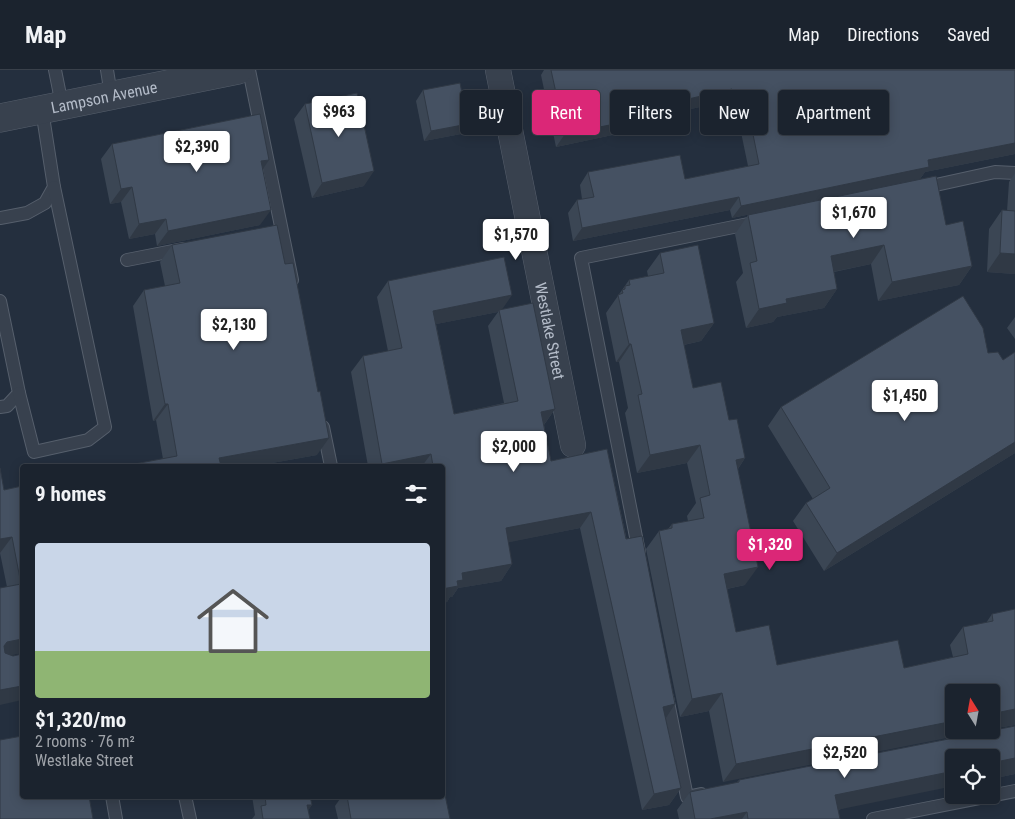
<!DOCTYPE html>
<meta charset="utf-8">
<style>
:root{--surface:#1b232e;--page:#242b36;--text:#f1f3f6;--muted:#a0a4aa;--line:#39404a;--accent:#db2777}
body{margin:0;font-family:"Roboto Condensed",sans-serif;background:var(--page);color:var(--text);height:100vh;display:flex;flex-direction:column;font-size:19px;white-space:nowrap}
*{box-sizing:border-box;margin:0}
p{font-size:16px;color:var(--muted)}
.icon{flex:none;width:28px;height:28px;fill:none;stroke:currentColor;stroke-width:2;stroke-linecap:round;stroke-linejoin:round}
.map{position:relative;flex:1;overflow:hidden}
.drawer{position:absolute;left:20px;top:394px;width:425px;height:335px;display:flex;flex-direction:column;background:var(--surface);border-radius:5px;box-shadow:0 2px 12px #0003,0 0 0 1px var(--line)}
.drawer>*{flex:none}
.banner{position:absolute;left:460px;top:20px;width:475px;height:45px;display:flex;gap:10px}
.needle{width:32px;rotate:349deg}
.controls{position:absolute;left:945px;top:614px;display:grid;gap:10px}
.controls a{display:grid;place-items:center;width:55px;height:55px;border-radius:5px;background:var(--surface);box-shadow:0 2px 12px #0003,0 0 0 1px var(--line);font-size:25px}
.price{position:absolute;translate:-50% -42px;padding:0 11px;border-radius:5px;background:#fff;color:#222;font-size:16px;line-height:32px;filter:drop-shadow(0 1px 2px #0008)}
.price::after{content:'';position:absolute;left:50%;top:30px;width:15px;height:11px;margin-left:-8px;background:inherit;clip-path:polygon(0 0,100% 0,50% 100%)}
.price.on{background:var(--accent);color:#fff}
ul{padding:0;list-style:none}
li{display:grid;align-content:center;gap:10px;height:265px;padding:0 15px}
li span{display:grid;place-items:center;height:155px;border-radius:5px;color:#555}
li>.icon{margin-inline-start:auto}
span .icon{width:90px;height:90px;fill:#fffc;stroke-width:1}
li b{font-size:21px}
h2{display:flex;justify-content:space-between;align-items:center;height:60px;padding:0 15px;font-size:21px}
.pill{padding:0 18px;border-radius:5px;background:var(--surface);box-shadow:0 2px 12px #0003,0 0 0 1px var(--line);font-size:18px;line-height:45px}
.pill.on{background:var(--accent);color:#fff}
header{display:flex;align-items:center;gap:30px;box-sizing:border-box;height:70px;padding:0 25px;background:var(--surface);border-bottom:1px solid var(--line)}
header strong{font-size:24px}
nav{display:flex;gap:28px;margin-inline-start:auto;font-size:18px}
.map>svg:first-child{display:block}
</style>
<header>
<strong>Map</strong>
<nav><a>Map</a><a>Directions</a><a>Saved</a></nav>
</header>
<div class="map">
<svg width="1015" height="749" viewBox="0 0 1015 749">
<rect width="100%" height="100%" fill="#242f3e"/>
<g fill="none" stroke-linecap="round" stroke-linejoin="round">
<g stroke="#565f6c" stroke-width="14">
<g id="service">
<polyline points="55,0 62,35"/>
<polyline points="107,0 111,25"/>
<polyline points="249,0 292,210"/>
<polyline points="922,118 995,102 1015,103"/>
<polyline points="0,148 27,143 45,133 54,117 42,40"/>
<polyline points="127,190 183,179"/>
<polyline points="0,231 19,323 7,336 0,337"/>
<polyline points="19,323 34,382 88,370 105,357 54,117"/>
<polyline points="323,357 331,396"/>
<polyline points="639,482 581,188 758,152"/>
<polyline points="667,627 687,727 701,724"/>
<polyline points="112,726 116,749"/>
<polyline points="185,726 190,749"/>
<polyline points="873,749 1015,721"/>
</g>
</g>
<g stroke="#565f6c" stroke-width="26">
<g id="minor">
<path id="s1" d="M498 0 573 375"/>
</g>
</g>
<g stroke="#565f6c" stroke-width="29">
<g id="tertiary">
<path id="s2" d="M0 48 238 0"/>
</g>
</g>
<use href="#service" stroke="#38414e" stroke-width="12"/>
<use href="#minor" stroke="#38414e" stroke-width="25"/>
<use href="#tertiary" stroke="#38414e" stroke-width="28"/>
</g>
<g fill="#3b4654" fill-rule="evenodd">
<polygon points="544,0 1015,0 1015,84 925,102 920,109 732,148 730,140 573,171 568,143 577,130 582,129 580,115 588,102 685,109 748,96 737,43 726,45 723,32 663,45 655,56 556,77 541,5"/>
<polygon points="423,20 461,64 424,71 416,31"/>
<polygon points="305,34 364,116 312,128 294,49"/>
<polygon points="112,74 269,90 263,99 260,155 157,176 155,164 129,169 121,132 110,134 101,89"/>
<polygon points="1015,103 1015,204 987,202 989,159 1002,140 1007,141 1009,112"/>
<polygon points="748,145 946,155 972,196 959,215 878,231 871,194 834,202 837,219 824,238 777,247 773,252 746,258 736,212 743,203 735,164"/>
<polygon points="172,175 317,385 255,396 124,396 163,389 156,350 153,351 133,236 144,220 165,216 160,192"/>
<polygon points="660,183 714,253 701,271 684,275 693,318 729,350 745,388 738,399 745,515 727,519 736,562 777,595 904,598 953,587 950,575 963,557 986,553 992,544 1015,539 1015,655 991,659 991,622 723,712 709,641 680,647 646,479 659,461 668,459 672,454 688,451 687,446 696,433 687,393 637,403 625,343 628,338 619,292 616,292 606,243 629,210 648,206 647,201"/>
<path d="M388 211 502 239 555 339 544 355 551 391 607 379 681 718 669 735 642 740 580 458 508 472 512 494 501 511 458 518 452 527H450L447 532 442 533V396H368L351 302 363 286 388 281 377 227ZM498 242 488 256 504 333 454 344 436 254Z"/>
<polygon points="1015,247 1015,269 1007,258"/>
<polygon points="1015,282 1015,383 824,501 793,451 806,433 813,429 768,356 781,337 988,283 1003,290"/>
<polygon points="22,416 22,584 21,583 10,585 0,635 7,517 0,483 4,420"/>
<polygon points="1015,656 1015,704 991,709 991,688 838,740 840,749 679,749 677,740 690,722 736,713 739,710"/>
<polygon points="252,726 310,726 312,735 308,740 310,749 252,749 255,745"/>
<polygon points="342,726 347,726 450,749 338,749 335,736"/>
</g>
<g fill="#303945">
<polygon points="732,19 723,32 663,45 655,56 556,77 565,64 662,35"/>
<polygon points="746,30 737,43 726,45 735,33"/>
<polygon points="468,54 461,64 424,71 431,61"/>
<polygon points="1015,73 1015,84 925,102 920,109 732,148 741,136 928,90"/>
<polygon points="269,90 259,105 261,91"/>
<polygon points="374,101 364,116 312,128 322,113"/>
<polygon points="132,117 121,132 110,134 121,119"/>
<polygon points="739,127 730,140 573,171 582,158"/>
<polygon points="271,140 260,155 157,176 168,161"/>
<polygon points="166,149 155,164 129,169 139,154"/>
<polygon points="884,175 871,194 817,205 831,186"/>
<polygon points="1000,183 1015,184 1015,204 987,202"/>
<polygon points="972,196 959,215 878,231 892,212"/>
<polygon points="837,219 824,238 777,247 773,252 746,258 759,239 786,229"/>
<polygon points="512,225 501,241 499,240 498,242 421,257 433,241"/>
<polygon points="714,253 701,271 669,278 681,260"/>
<polygon points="629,274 631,274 619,292 616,292"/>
<polygon points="165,334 168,334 156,350 153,351"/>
<polygon points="555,339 543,356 541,342"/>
<polygon points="329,368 317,385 255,396 214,396 219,388"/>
<polygon points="1015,372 1015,383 824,501 837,483"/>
<polygon points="700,375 687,393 637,403 650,385"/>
<polygon points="431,384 422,396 381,396 382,394"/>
<polygon points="745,388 733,406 736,390"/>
<polygon points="591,442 580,458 495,475 506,458"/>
<polygon points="12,467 0,483 0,469"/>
<polygon points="512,494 501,511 458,518 452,527 450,527 447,532 442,533 442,519 462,503"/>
<polygon points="758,497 745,515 711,522 724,504"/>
<polygon points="22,569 22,584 21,583 0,588 0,582 7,572"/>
<polygon points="22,616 22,630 0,635 0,620"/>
<polygon points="722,623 709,641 680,647 692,629"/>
<polygon points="675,634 664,651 663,637"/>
<polygon points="1015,639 1015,655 991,659 991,644"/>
<polygon points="954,651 954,660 988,660 723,712 736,694"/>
<polygon points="1015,688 1015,704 991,709 991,693"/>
<polygon points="954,701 954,716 822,743 835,725"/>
<polygon points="681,718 669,735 642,740 654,724"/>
<polygon points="307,735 312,735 302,749"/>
<polygon points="747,742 742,749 710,749"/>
</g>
<g fill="#455162" stroke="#303945">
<polygon points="551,0 1015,0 1015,73 928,90 929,97 741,136 739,127 582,158 577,130 594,127 588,102 680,85 685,109 759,94 746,30 735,33 732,19 662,35 664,44 565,64"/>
<polygon points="460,13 468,54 431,61 423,20"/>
<polygon points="357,23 374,101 322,113 305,34"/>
<polygon points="260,44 269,90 261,91 271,140 168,161 166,149 139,154 132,117 121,119 112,74"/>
<polygon points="936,106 946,155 963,151 972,196 892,212 884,175 831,186 837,219 786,229 787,233 759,239 750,193 757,191 748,145"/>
<polygon points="1002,140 1015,141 1015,184 1000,183"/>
<polygon points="277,155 285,194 293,193 318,322 320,321 329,368 219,388 221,396 124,396 177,386 168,334 165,334 144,220 180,213 172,175"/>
<polygon points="698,175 714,253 681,260 693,318 721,312 729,350 737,349 745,388 736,390 758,497 724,504 736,562 769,555 777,595 898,570 904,598 968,584 963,557 993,551 992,544 1015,539 1015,639 991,644 991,622 954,622 954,651 736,694 722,623 692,629 659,461 672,458 672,454 704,448 700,428 710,425 700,375 650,385 638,325 642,324 631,274 629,274 618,225 623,223 622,220 625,219 625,216 630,215 629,210 664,203 660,183"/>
<polygon points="504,187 512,225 433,241 454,344 518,331 499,240 533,233 555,339 541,342 551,391 607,379 626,469 642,466 675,634 663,637 681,718 654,724 591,442 506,458 512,494 462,503 463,510 457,511 458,516 442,519 442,459 445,458 442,443 442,396 433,396 431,384 382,394 363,286 402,278 388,211"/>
<polygon points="963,226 983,258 988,283 998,282 1003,290 1015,282 1015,372 837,483 806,433 830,418 781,337"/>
<polygon points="0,398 4,420 22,416 22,569 7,572 4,576 5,583 13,586 22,584 22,616 0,620 0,518 21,514 12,467 0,469"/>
<polygon points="1015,656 1015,688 991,693 991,688 954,688 954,701 835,725 840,749 748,749 747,742 710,749 695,749 690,722 739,712 739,710"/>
<polygon points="22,666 22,726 89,726 93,749 0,749 0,670"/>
<polygon points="442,710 450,749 351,749 347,726 442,726"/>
<polygon points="265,726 310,726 312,735 307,735 310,749 263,749 261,736 266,735"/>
</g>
<g text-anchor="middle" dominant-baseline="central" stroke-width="4.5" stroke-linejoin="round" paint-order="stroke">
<g font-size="16" fill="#b4bcc9" stroke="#1d2633">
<text stroke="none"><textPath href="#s2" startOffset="106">Lampson Avenue</textPath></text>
<text stroke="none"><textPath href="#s1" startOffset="266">Westlake Street</textPath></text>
</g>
</g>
</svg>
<div class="controls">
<a><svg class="needle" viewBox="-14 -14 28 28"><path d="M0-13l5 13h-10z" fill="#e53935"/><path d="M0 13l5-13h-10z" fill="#a0a4aa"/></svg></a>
<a><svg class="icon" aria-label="locate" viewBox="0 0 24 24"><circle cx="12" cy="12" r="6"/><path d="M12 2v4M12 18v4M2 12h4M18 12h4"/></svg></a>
</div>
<b class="price" style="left:339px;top:68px">$963</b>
<b class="price" style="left:197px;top:103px">$2,390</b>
<b class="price" style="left:854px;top:169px">$1,670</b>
<b class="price" style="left:516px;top:191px">$1,570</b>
<b class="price" style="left:234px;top:281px">$2,130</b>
<b class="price" style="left:905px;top:352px">$1,450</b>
<b class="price" style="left:514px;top:403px">$2,000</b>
<b class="price on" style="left:770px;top:501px">$1,320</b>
<b class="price" style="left:845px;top:709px">$2,520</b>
<div class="banner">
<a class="pill">Buy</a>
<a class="pill on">Rent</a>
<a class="pill">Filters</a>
<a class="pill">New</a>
<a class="pill">Apartment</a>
</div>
<section class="drawer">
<h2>9 homes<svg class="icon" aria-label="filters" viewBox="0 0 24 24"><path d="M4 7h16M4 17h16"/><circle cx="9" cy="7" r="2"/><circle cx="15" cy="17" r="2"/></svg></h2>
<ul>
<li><span style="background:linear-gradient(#c9d6e8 70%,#8fb573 0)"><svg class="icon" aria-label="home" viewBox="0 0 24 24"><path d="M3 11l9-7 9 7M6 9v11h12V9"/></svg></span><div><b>$1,320/mo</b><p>2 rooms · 76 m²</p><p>Westlake Street</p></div></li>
</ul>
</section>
</div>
